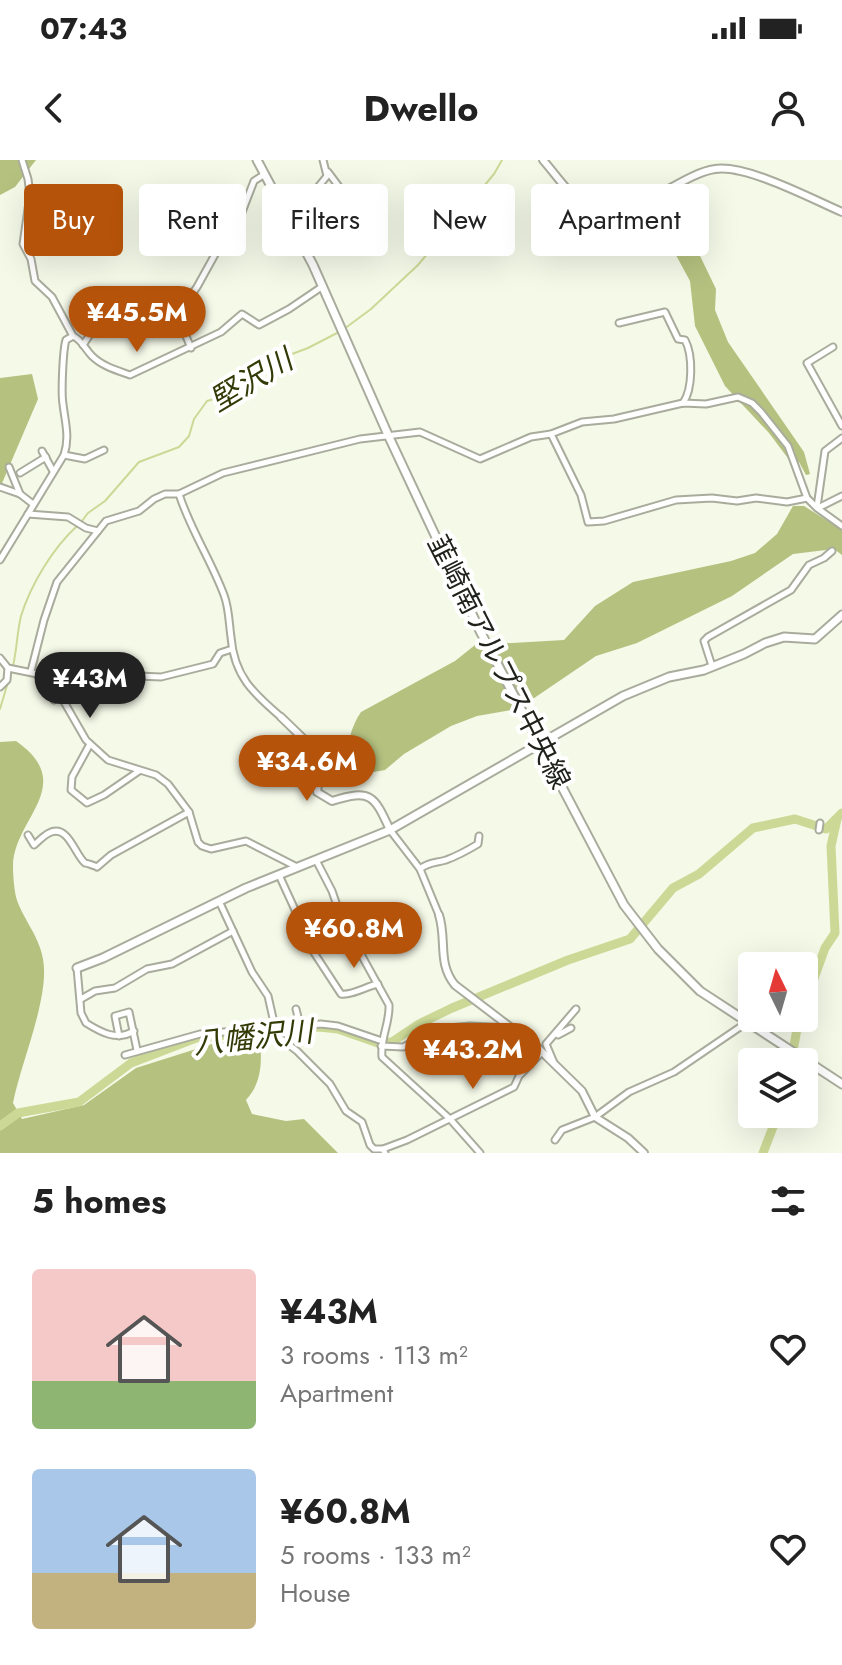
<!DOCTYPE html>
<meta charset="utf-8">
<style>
:root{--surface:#fff;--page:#f6f6f6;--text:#222;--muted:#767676;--accent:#b45309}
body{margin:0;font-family:Jost,"Noto Sans JP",sans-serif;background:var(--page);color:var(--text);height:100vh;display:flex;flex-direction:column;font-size:30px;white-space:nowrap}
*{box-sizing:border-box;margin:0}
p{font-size:26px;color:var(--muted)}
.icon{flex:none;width:44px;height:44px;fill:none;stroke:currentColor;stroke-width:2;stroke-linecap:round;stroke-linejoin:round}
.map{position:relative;height:993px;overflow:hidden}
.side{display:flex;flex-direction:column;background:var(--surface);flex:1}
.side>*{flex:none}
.hud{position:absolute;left:24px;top:24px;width:794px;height:72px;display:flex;gap:16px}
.needle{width:52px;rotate:355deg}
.controls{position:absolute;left:738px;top:792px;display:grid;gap:16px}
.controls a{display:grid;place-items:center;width:80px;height:80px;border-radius:8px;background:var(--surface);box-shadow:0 8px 32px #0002;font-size:40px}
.price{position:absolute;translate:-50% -68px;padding:0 18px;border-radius:28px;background:var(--accent);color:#fff;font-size:26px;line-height:52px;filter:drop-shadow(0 2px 4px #0008)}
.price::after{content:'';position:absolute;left:50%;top:48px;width:24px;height:18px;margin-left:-12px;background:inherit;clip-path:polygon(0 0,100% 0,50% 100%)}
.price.current{background:#222;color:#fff}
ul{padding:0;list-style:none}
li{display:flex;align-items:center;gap:24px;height:200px;padding:0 32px}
li span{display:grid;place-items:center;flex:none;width:224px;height:160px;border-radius:8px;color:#555}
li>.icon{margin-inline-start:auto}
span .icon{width:96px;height:96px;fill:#fffc;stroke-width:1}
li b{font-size:34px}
h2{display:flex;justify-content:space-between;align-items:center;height:96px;padding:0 32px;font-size:34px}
.tag{padding:0 28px;border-radius:8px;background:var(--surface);box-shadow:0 8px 32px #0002;font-size:28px;line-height:72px}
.tag.current{background:var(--accent);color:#fff}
.status{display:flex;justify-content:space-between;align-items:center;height:56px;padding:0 40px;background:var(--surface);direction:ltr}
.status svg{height:22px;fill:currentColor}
header{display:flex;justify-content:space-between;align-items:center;height:104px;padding:0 32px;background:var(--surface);font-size:36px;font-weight:700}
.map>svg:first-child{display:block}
</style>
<div class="status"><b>07:43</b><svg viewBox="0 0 49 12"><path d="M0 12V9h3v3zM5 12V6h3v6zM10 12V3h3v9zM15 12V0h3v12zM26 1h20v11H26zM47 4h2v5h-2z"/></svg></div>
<header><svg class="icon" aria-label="back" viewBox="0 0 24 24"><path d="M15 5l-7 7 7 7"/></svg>Dwello<svg class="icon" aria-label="person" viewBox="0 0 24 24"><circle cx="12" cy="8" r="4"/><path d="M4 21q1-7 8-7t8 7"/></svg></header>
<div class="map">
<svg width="842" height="993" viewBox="0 0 842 993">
<rect width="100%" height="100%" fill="#f5f9e8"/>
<g fill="#b5c17f">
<polygon points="0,0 36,0 15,27 0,35"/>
<polygon points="676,32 689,73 716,129 715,150 728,182 804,292 810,314 806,315 799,302 790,301 769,273 725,226 695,166 690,121 651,49"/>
<polygon points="32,214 38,239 0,328 0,218"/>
<path d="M793 346H804L842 370V395L834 389 793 394 732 436 637 483 596 496 518 549 477 556 451 566 404 594 385 610 357 615 346 614C345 594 349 569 361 552L455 501 475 485 564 480 595 446 633 422 731 401 755 393 777 374Z"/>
<path d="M16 581C79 625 13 659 13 706 13 715 14 728 16 737 22 758 39 775 43 799 50 837 21 902 13 943L22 959 84 945 136 908 215 883 260 879C262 902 262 923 246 940L252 954 286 961 304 959 338 993H0V582Z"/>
</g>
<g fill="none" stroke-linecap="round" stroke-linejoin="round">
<g stroke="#ccd996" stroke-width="2">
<polyline points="344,169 371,149 418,105 494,14 502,0"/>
<polyline points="82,361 88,353 105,341 139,302 179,287 189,276 194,259 207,241 243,231 276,200 308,188 339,172"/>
<path d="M13 506C17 489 17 472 21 456 31 424 53 388 77 366"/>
<polyline points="0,549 11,512"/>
</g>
<g stroke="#ccd996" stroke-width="9">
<polyline points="804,846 825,788 835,773 831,686 837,659"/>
<polyline points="791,902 799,858"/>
<polyline points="0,966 18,953 79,942 131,903 196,878 319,867 338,869 378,883 392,882 419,864 452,848 568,800 630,779 673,728 699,714 753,668 795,659 826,669 842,653"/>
<polyline points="763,993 778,954"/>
</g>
<g stroke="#a9ac9c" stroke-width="9">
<g id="minor">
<path d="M22 0 28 19 30 35 23 84 31 99 35 121 52 137 73 176C82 180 85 189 92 196 102 206 116 210 130 215L221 172 242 154 259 165 289 149 323 126"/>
<polyline points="328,12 346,36"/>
<polyline points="287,51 314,32 327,16 323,0"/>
<path d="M619 163 665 152 678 179 685 180C693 195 693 229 683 243"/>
<polyline points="83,185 89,176"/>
<polyline points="833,187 807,203 842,266"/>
<polyline points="191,188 177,155 197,127 218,89 232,78 254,21 265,14"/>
<polyline points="551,274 581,335 588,362 604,361 676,340 712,338 737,341 756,338 787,342 807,338"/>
<polyline points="42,291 53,311"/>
<polyline points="64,295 85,299 104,290"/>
<polyline points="9,307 20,334"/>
<polyline points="20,313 46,297"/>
<polyline points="0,327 20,334 33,344"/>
<path d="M179 334C190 369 211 400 224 435 229 448 229 463 231 477 234 516 253 533 281 557"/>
<polyline points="817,347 825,291 842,278"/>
<polyline points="818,348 842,336"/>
<polyline points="28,354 68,357 86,368 98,371"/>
<path d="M0 400 64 295C70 277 65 262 63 244 61 233 63 189 66 180L73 176"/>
<polyline points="0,498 8,508 42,515 59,533 86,580 108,600 156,615 168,624 189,652 198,682 202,686 211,689 246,681 297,707"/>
<polyline points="712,506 704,481 708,477 791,430 809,405 824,398 832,391"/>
<polyline points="31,511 44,460 57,422 106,361 139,351 154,339 165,334 179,334 223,313 360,279 420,272 480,299 531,277 551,274 582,262 614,259 683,243 706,244 738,237 752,243 761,252 788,286 807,338 817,348 842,366"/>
<polyline points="43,515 52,513 102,518 116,515 161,517 213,504 220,493 232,489"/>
<polyline points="42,516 43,523 54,540"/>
<polyline points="0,527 7,520 8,508"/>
<polyline points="90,584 72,617 71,630 87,643 104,635 139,611"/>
<polyline points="390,670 420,709 439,755"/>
<polyline points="819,670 820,663"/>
<path d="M28 675 34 685C39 681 43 676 49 673 68 663 75 695 85 703 86 703 96 706 97 707L111 695 189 652"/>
<path d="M316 700 332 731 342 760 389 845C390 863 380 878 382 897L450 959 480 993"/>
<path d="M420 709C428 702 436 703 446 700 457 696 468 690 478 684L479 676"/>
<path d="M279 715 296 752 294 762 341 834C351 836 367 826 378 824"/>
<polyline points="219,741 252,812 268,836 277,876 297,891 330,924 346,951 362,962 370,985 374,989 383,989 385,993"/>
<path d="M77 808 81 853 86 863C102 873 117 881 134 871"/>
<polyline points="81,839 95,831 115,828 147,809 172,804 233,771"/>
<polyline points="296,849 300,865"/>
<polyline points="558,875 571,868"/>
<polyline points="119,876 115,856 129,852 137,890"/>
<polyline points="381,886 403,887 438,869 470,866 509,868"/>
<polyline points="125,895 200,874 321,864 338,866 382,881"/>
<polyline points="554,903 546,884 576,849"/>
<polyline points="555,980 562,970 595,957 629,932 674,912 746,863"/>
<polyline points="383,989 407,980 514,927 519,916 542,892"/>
</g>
</g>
<g stroke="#a9ac9c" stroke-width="10">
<g id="tertiary">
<path d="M543 0C556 15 569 34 584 46 620 74 677 14 715 9 746 4 812 39 842 52"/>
<path d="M281 557 313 588 321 602 317 632 332 641C371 629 374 635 390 670"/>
<path d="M439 755C447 780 437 803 455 825L539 889 582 931 595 957 628 978 644 993"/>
</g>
</g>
<g stroke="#a9ac9c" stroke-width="11">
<polyline id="secondary" points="77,808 103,798 246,728 390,670 623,536 669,517 704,510 744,494 765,483 784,477 815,479 842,455"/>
</g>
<g stroke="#a9ac9c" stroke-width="11">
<polyline id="primary" points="257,0 313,105 389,277 480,471 624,745 658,789 700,831 842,924"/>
</g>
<use href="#minor" stroke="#fff" stroke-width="5"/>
<use href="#tertiary" stroke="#fff" stroke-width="6"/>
<use href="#secondary" stroke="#fff" stroke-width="7"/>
<use href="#primary" stroke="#fff" stroke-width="7"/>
</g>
<g text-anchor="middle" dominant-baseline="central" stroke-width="8" stroke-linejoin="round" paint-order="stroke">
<g font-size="28" fill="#20221c" stroke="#fff">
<text transform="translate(499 502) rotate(63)">韮崎南アルプス中央線</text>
</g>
<g font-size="30" font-style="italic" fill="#333a05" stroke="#fff">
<text transform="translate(251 220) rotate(-31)">堅沢川</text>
<text transform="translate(253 877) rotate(-6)">八幡沢川</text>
</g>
</g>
</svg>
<div class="controls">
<a><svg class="needle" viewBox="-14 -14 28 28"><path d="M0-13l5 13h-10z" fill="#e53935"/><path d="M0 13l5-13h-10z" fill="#767676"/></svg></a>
<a><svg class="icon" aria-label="layers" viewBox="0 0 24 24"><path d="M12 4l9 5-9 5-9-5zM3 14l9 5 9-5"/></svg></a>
</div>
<b class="price" style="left:137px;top:194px">¥45.5M</b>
<b class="price current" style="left:90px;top:560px">¥43M</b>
<b class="price" style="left:307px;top:643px">¥34.6M</b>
<b class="price" style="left:354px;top:810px">¥60.8M</b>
<b class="price" style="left:473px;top:931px">¥43.2M</b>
<div class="hud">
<a class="tag current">Buy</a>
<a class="tag">Rent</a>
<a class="tag">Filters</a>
<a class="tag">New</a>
<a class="tag">Apartment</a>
</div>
</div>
<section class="side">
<h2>5 homes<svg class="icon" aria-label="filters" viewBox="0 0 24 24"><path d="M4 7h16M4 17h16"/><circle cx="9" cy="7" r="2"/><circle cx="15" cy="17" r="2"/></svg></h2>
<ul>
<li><span style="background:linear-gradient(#f6c9c9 70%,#8fb573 0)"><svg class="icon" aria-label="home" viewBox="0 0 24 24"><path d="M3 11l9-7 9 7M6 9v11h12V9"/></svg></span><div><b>¥43M</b><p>3 rooms · 113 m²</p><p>Apartment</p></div><svg class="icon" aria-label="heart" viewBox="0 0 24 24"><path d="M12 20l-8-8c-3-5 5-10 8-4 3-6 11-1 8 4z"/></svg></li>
<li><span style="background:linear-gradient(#a9c7e8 65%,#c2b280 0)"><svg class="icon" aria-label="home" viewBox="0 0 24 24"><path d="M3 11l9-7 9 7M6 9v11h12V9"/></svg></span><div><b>¥60.8M</b><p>5 rooms · 133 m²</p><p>House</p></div><svg class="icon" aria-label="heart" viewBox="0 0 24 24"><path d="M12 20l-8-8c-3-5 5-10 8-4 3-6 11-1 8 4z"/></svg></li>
</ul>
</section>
